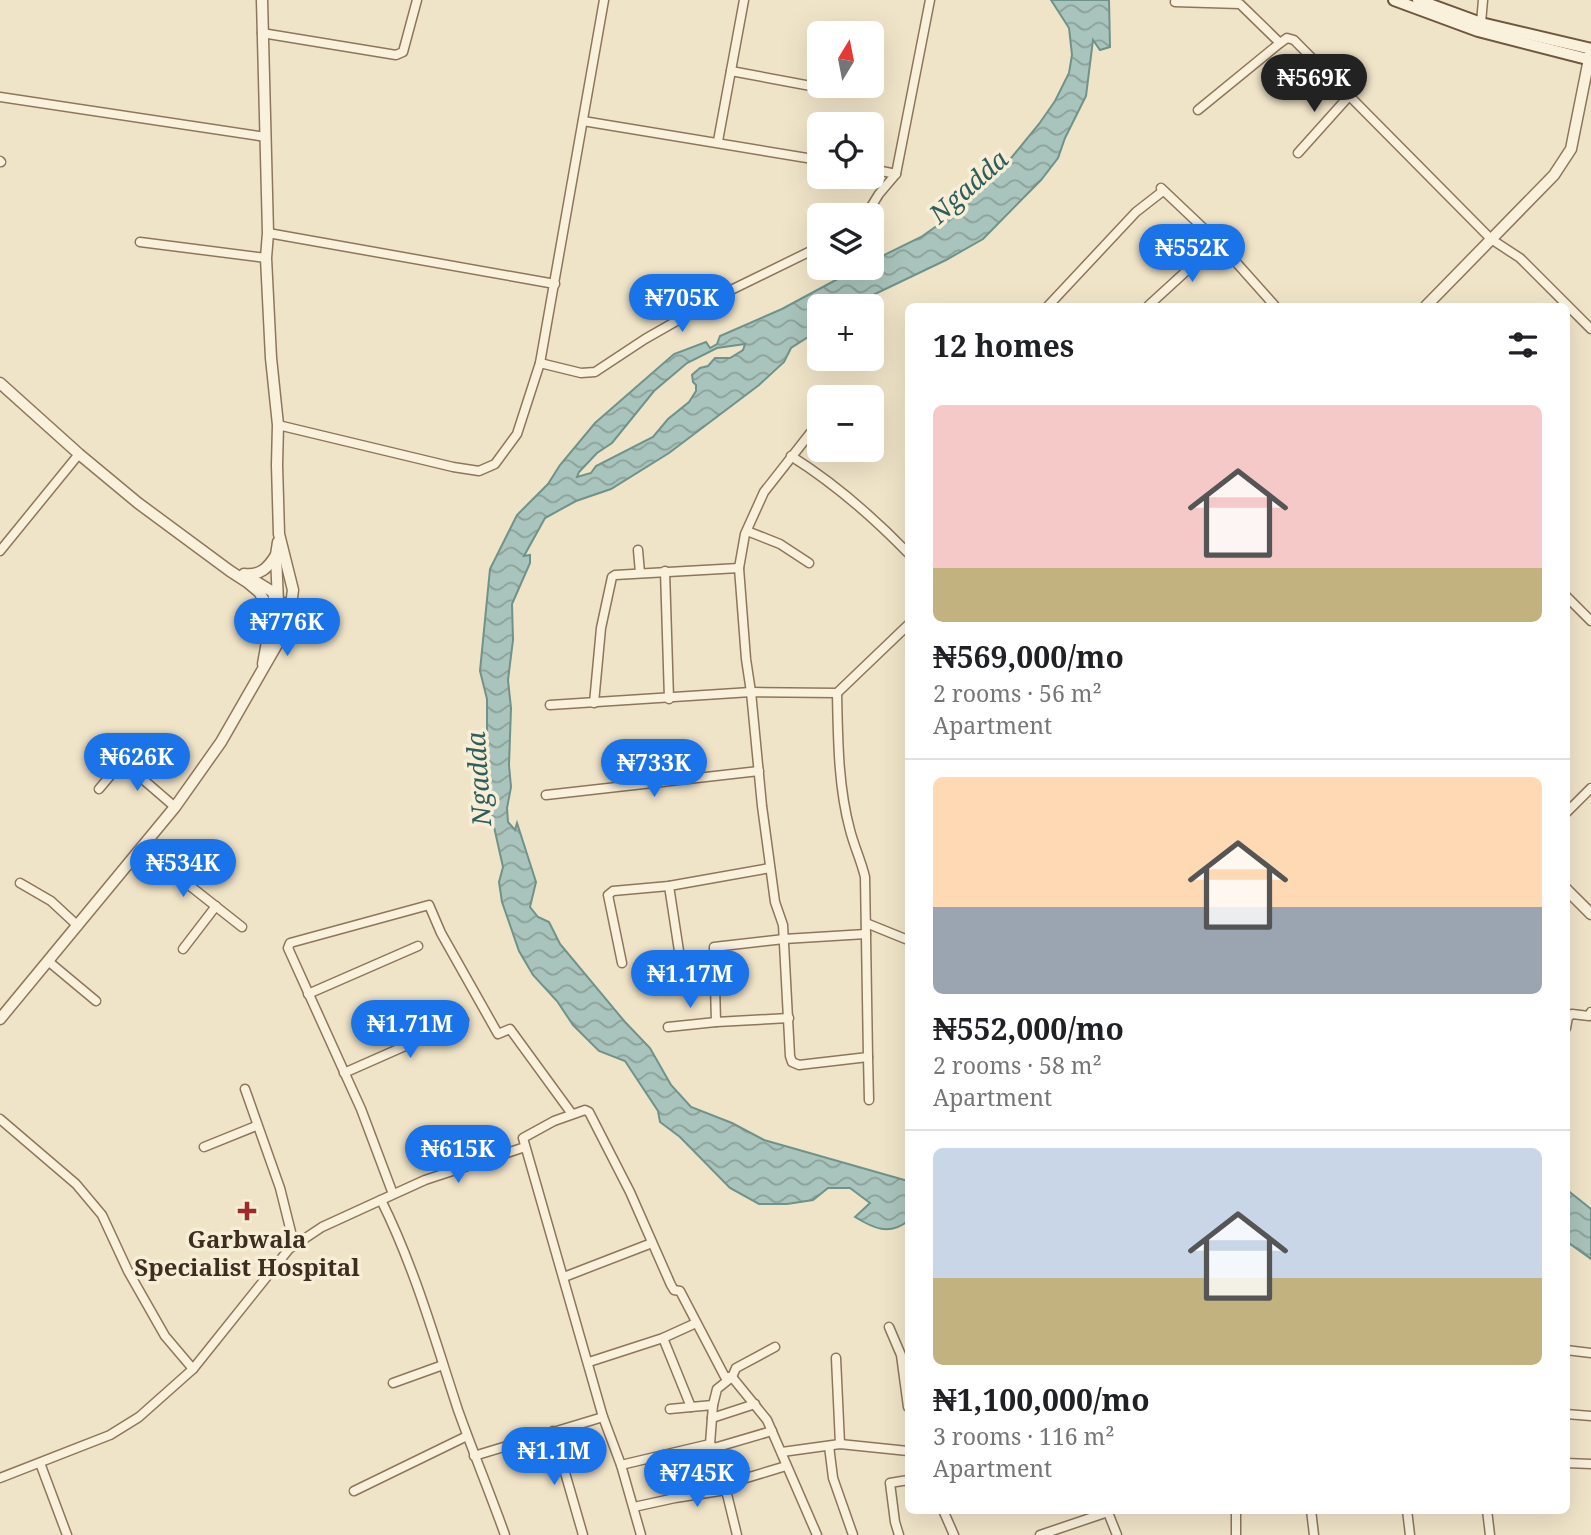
<!DOCTYPE html>
<meta charset="utf-8">
<style>
:root{--surface:#fff;--page:#f6f6f6;--text:#202124;--muted:#757577;--line:#e0e0e0;--accent:#1a73e8}
body{margin:0;font-family:"Noto Serif",serif;background:var(--page);color:var(--text);height:100vh;display:flex;flex-direction:column;font-size:26px;white-space:nowrap}
*{box-sizing:border-box;margin:0}
p{font-size:23px;color:var(--muted)}
.icon{flex:none;width:38px;height:38px;fill:none;stroke:currentColor;stroke-width:2;stroke-linecap:round;stroke-linejoin:round}
.map{position:relative;flex:1;overflow:hidden}
.side{position:absolute;left:905px;top:303px;width:665px;height:1211px;display:flex;flex-direction:column;background:var(--surface);border-radius:10px;box-shadow:0 7px 28px #0002}
.side>*{flex:none}
.needle{width:46px;rotate:10deg}
.fabs{position:absolute;left:807px;top:21px;display:grid;gap:14px}
.fabs a{display:grid;place-items:center;width:77px;height:77px;border-radius:10px;background:var(--surface);box-shadow:0 7px 28px #0002;font-size:35px}
.price{position:absolute;translate:-50% -60px;padding:0 16px;border-radius:24px;background:var(--accent);color:#fff;font-size:23px;line-height:46px;filter:drop-shadow(0 2px 4px #0008)}
.price::after{content:'';position:absolute;left:50%;top:42px;width:21px;height:16px;margin-left:-10px;background:inherit;clip-path:polygon(0 0,100% 0,50% 100%)}
.price.current{background:#222;color:#fff}
ul{padding:0;list-style:none}
li{display:grid;align-content:center;gap:14px;height:371px;padding:0 28px}
li+li{border-top:2px solid var(--line)}
li span{display:grid;place-items:center;height:217px;border-radius:10px;color:#555}
li>.icon{margin-inline-start:auto}
span .icon{width:126px;height:126px;fill:#fffc;stroke-width:1}
li b{font-size:30px}
h2{display:flex;justify-content:space-between;align-items:center;height:84px;padding:0 28px;font-size:30px}
.map>svg:first-child{display:block}
</style>
<div class="map">
<svg width="1591" height="1535" viewBox="0 0 1591 1535">
<defs>
<pattern id="water-waves" width="16" height="10" patternUnits="userSpaceOnUse" patternTransform="scale(1.75)"><rect width="16" height="10" fill="#a9c4bc"/><path d="M0 5q4-4 8 0t8 0" fill="none" stroke="#8ba098"/></pattern>
</defs>
<rect width="100%" height="100%" fill="#f0e4c8"/>
<g fill="url(#water-waves)" stroke="#6f938a" stroke-width="2" fill-rule="evenodd">
<path d="M1051 0H1109L1110 47 1100 50 1093 40 1086 96 1065 138 1058 158 1041 180 983 239 946 260 850 306H819V330L791 348 784 362 759 385 669 453 611 489 576 501 545 518 524 556 530 555V563L512 604 513 640 508 680 511 708 509 765 511 787 507 808 508 822 515 830 517 823 536 882 530 907 538 917 549 922 560 944 625 1022 650 1048 671 1085 691 1107 732 1123 764 1140 908 1181V1221C889 1236 873 1228 855 1217L870 1203 850 1188H828L813 1200 787 1204H759L730 1188 680 1137 660 1122 658 1111 625 1061 599 1051 573 1025 557 1001 533 975 519 951 502 902 499 882 503 867 488 800 491 782 487 784V699L480 671 490 569 517 515 548 484 560 465 595 423 674 354 706 342 710 348 717 344 720 336 782 309 858 268H872V261L921 237 948 218 973 191 982 186 1003 168 1039 124 1055 101 1069 73 1072 55 1069 28ZM745 344 743 350 730 358H715L708 366 700 368 692 375 693 382 696 385V391L689 402 668 419 653 437 596 466 591 473 577 477 579 472 597 453 612 443 654 391 687 363 717 348Z"/>
<polygon points="1566,1189 1591,1209 1591,1259 1569,1243 1566,1236"/>
</g>
<g fill="none" stroke-linecap="round" stroke-linejoin="round">
<g stroke="#8d765c" stroke-width="11">
<g id="minor">
<polyline points="1175,2 1240,4 1280,43"/>
<polyline points="1481,23 1483,0"/>
<polyline points="262,33 396,55 403,52 417,0"/>
<polyline points="731,71 843,92"/>
<polyline points="0,97 266,137"/>
<polyline points="1198,110 1280,43 1287,38 1294,40 1491,239 1520,258 1591,329"/>
<polyline points="583,121 819,160"/>
<polyline points="718,141 744,0"/>
<polyline points="1298,153 1350,95"/>
<polyline points="0,161 1,162"/>
<polyline points="872,169 896,174"/>
<polyline points="1161,188 1218,242 1275,306"/>
<polyline points="866,215 879,194 896,174 930,0"/>
<polyline points="268,233 555,284"/>
<polyline points="140,242 266,258"/>
<polyline points="1048,306 1136,212 1163,191"/>
<polyline points="1148,306 1218,242"/>
<polyline points="540,363 581,373 595,372 645,339 729,291 819,247"/>
<polyline points="839,397 840,395"/>
<path d="M819 422 764 492 745 534 739 568 746 659 751 692 762 806 775 902 783 925 790 1056 792 1062 799 1065 868 1057 865 877C861 860 854 846 850 830 838 786 838 738 837 693"/>
<polyline points="278,425 453,467 479,471 495,464 517,434 540,363 604,0"/>
<path d="M791 456C834 483 873 517 908 553"/>
<polyline points="747,531 780,544 809,563"/>
<polyline points="638,550 640,573"/>
<polyline points="0,551 79,454"/>
<polyline points="665,571 669,699"/>
<polyline points="1566,596 1591,621"/>
<polyline points="594,703 601,628 612,577 615,575 739,568"/>
<polyline points="550,705 751,692 837,693 908,625"/>
<polyline points="99,789 120,764 124,763 175,807"/>
<polyline points="546,795 759,771"/>
<polyline points="1566,813 1591,788"/>
<polyline points="142,848 242,927"/>
<polyline points="20,883 51,901 78,926"/>
<polyline points="669,886 681,964"/>
<polyline points="866,923 908,940"/>
<polyline points="183,949 216,906"/>
<polyline points="48,961 96,1001"/>
<polyline points="622,963 608,895 613,891 669,886 770,868"/>
<polyline points="308,994 418,946"/>
<polyline points="789,1018 716,1022 714,947 784,939 866,934"/>
<polyline points="668,1027 716,1022"/>
<polyline points="1566,1028 1568,1017 1572,1014 1589,1016 1591,1012"/>
<polyline points="868,1057 869,1100"/>
<polyline points="344,1073 464,1020"/>
<polyline points="245,1089 280,1188 294,1244"/>
<polyline points="0,1119 76,1184 102,1215 128,1271 165,1336 193,1369"/>
<polyline points="204,1147 256,1126"/>
<polyline points="393,1194 361,1109 288,948 290,943 429,905 441,933 498,1034 510,1029 572,1114"/>
<polyline points="381,1200 425,1180 525,1147"/>
<polyline points="564,1277 652,1243"/>
<polyline points="889,1327 901,1355 908,1407"/>
<polyline points="1566,1350 1591,1353"/>
<polyline points="836,1358 840,1444"/>
<polyline points="589,1362 663,1338 696,1323"/>
<polyline points="393,1383 443,1365"/>
<polyline points="713,1405 717,1389 732,1377 736,1368 775,1347"/>
<polyline points="670,1409 691,1407"/>
<polyline points="1566,1414 1591,1416"/>
<polyline points="712,1418 755,1404"/>
<polyline points="553,1431 583,1535"/>
<polyline points="772,1431 714,1448 710,1444 710,1461 743,1479 786,1466"/>
<polyline points="829,1446 833,1478 853,1535"/>
<polyline points="782,1452 840,1444 908,1451"/>
<polyline points="474,1456 603,1417"/>
<polyline points="40,1463 67,1535"/>
<polyline points="1566,1463 1591,1464"/>
<polyline points="621,1465 710,1444 713,1405 691,1407 663,1338"/>
<path d="M0 1478 110 1435 139 1417 193 1369 289 1249 322 1227 381 1200C414 1266 435 1340 458 1410 473 1452 490 1493 505 1535"/>
<polyline points="726,1490 737,1535"/>
<polyline points="354,1491 467,1436"/>
<polyline points="634,1507 675,1498 726,1490 743,1479"/>
<polyline points="943,1510 954,1535"/>
<polyline points="1107,1510 1117,1535"/>
<polyline points="1236,1510 1236,1535"/>
<polyline points="1311,1510 1314,1535"/>
<polyline points="1407,1510 1410,1535"/>
<polyline points="1487,1510 1490,1535"/>
<polyline points="641,1535 621,1465 603,1417 523,1138 554,1121 585,1110 589,1112 630,1192 671,1285 674,1290 680,1291 725,1377 732,1377 767,1420 817,1535"/>
<polyline points="899,1535 895,1522 890,1483 908,1480"/>
<polyline points="1040,1535 1108,1512"/>
</g>
</g>
<g stroke="#8d765c" stroke-width="13">
<g id="tertiary">
<polyline points="262,0 268,233 266,258 271,358 278,425 277,465 279,534 293,590 291,605"/>
<polyline points="1426,306 1554,175 1571,149 1590,54"/>
<polyline points="0,383 79,454 138,503 230,571 247,582 259,592 271,612"/>
<path d="M244 574C260 576 268 568 276 555"/>
<polyline points="247,576 273,592 275,602"/>
<circle cx="283" cy="615" r="12"/>
<polyline points="278,603 276,555 278,542"/>
<polyline points="263,664 271,620"/>
<polyline points="1566,889 1591,914"/>
<polyline points="0,1019 175,807 221,742 287,627"/>
</g>
</g>
<g stroke="#6f573f" stroke-width="14">
<g id="secondary">
<polyline points="1394,0 1478,31 1591,60"/>
<polyline points="1418,0 1481,23 1591,49"/>
</g>
</g>
<use href="#minor" stroke="#faf1dc" stroke-width="8"/>
<use href="#tertiary" stroke="#faf1dc" stroke-width="10"/>
<use href="#secondary" stroke="#faf1dc" stroke-width="10"/>
</g>
<path fill="#9e2a2b" stroke="#f7eed8" stroke-width="2.5" d="M243.5 1200.5h7v7h7v7h-7v7h-7v-7h-7v-7h7z"/>
<g text-anchor="middle" dominant-baseline="central" stroke-width="7" stroke-linejoin="round" paint-order="stroke">
<g font-size="24" font-weight="bold" fill="#3d2e20" stroke="#f7eed8">
<text x="247" y="1238">Garbwala<tspan x="247" dy="28">Specialist Hospital</tspan></text>
</g>
<g font-size="26" font-style="italic" fill="#2f5d5a" stroke="#f7eed8">
<text transform="translate(968 186) rotate(-42)">Ngadda</text>
<text transform="translate(478 779) rotate(-94)">Ngadda</text>
</g>
</g>
</svg>
<div class="fabs">
<a><svg class="needle" viewBox="-14 -14 28 28"><path d="M0-13l5 13h-10z" fill="#e53935"/><path d="M0 13l5-13h-10z" fill="#757577"/></svg></a>
<a><svg class="icon" aria-label="locate" viewBox="0 0 24 24"><circle cx="12" cy="12" r="6"/><path d="M12 2v4M12 18v4M2 12h4M18 12h4"/></svg></a>
<a><svg class="icon" aria-label="layers" viewBox="0 0 24 24"><path d="M12 4l9 5-9 5-9-5zM3 14l9 5 9-5"/></svg></a>
<a>+</a>
<a>−</a>
</div>
<b class="price current" style="left:1314px;top:114px">₦569K</b>
<b class="price" style="left:1192px;top:284px">₦552K</b>
<b class="price" style="left:682px;top:334px">₦705K</b>
<b class="price" style="left:287px;top:658px">₦776K</b>
<b class="price" style="left:137px;top:793px">₦626K</b>
<b class="price" style="left:654px;top:799px">₦733K</b>
<b class="price" style="left:183px;top:899px">₦534K</b>
<b class="price" style="left:690px;top:1010px">₦1.17M</b>
<b class="price" style="left:410px;top:1060px">₦1.71M</b>
<b class="price" style="left:458px;top:1185px">₦615K</b>
<b class="price" style="left:554px;top:1487px">₦1.1M</b>
<b class="price" style="left:697px;top:1509px">₦745K</b>
<section class="side">
<h2>12 homes<svg class="icon" aria-label="filters" viewBox="0 0 24 24"><path d="M4 7h16M4 17h16"/><circle cx="9" cy="7" r="2"/><circle cx="15" cy="17" r="2"/></svg></h2>
<ul>
<li><span style="background:linear-gradient(#f6c9c9 75%,#c2b280 0)"><svg class="icon" aria-label="home" viewBox="0 0 24 24"><path d="M3 11l9-7 9 7M6 9v11h12V9"/></svg></span><div><b>₦569,000/mo</b><p>2 rooms · 56 m²</p><p>Apartment</p></div></li>
<li><span style="background:linear-gradient(#ffd9b3 60%,#9aa5b1 0)"><svg class="icon" aria-label="home" viewBox="0 0 24 24"><path d="M3 11l9-7 9 7M6 9v11h12V9"/></svg></span><div><b>₦552,000/mo</b><p>2 rooms · 58 m²</p><p>Apartment</p></div></li>
<li><span style="background:linear-gradient(#c9d6e8 60%,#c2b280 0)"><svg class="icon" aria-label="home" viewBox="0 0 24 24"><path d="M3 11l9-7 9 7M6 9v11h12V9"/></svg></span><div><b>₦1,100,000/mo</b><p>3 rooms · 116 m²</p><p>Apartment</p></div></li>
</ul>
</section>
</div>
